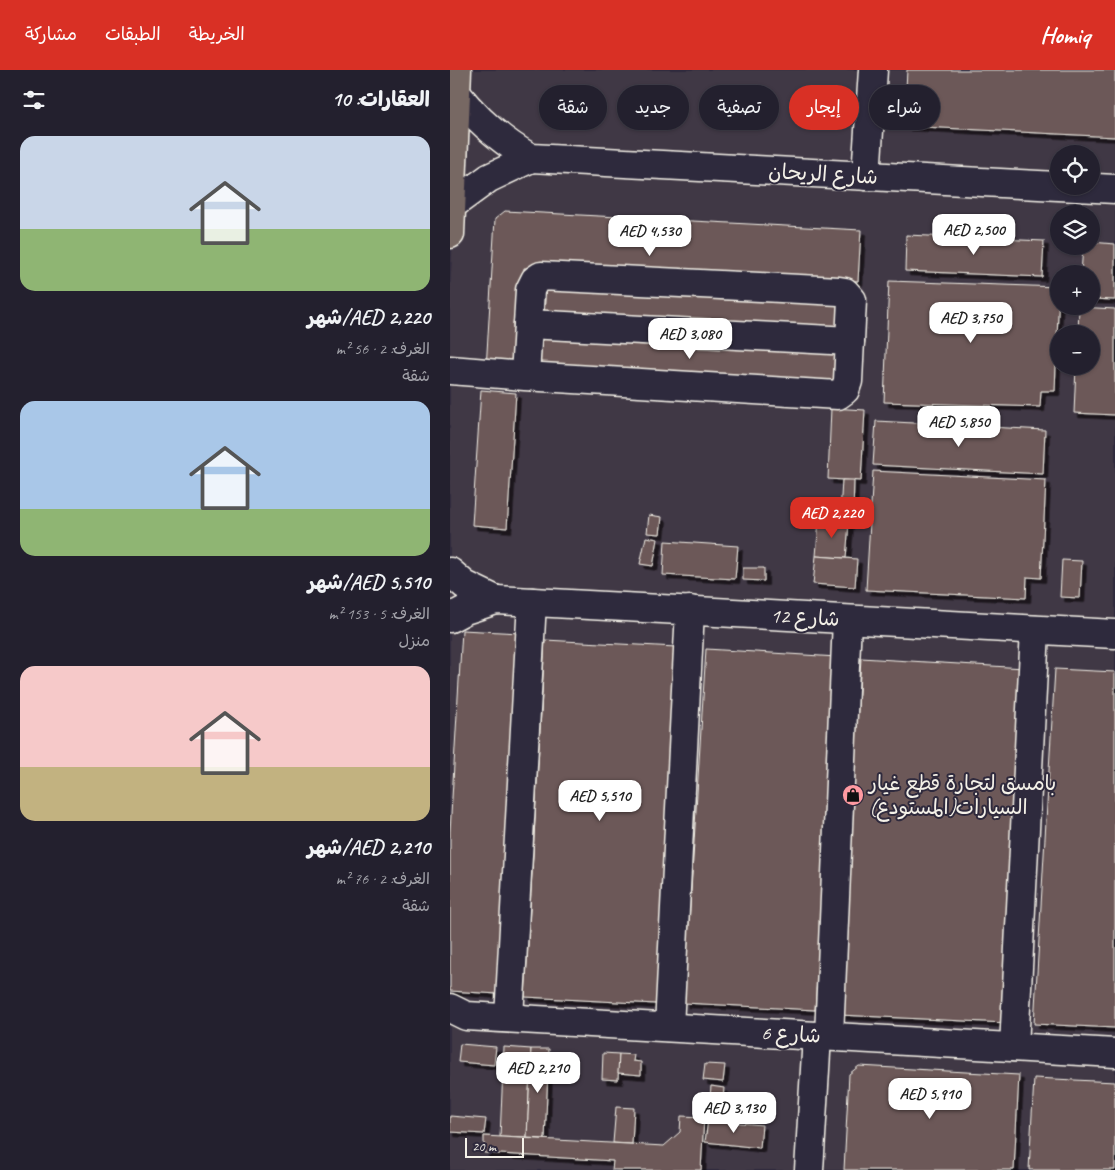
<!DOCTYPE html>
<html lang="ar">
<meta charset="utf-8">
<style>
:root{--surface:#23202e;--page:#2b2836;--text:#f1f3f6;--muted:#a3a3aa;--line:#403e4a;--accent:#d93025}
body{margin:0;font-family:Caveat,"Playpen Sans Arabic",sans-serif;background:var(--page);color:var(--text);direction:rtl;height:100vh;display:flex;flex-direction:column;font-size:19px;white-space:nowrap}
*{box-sizing:border-box;margin:0}
p{font-size:16px;color:var(--muted)}
.icon{flex:none;width:28px;height:28px;fill:none;stroke:currentColor;stroke-width:2;stroke-linecap:round;stroke-linejoin:round}
.map{position:relative;flex:1;overflow:hidden;direction:ltr}
.side{display:flex;flex-direction:column;background:var(--surface);width:450px}
.side>*{flex:none}
.banner{position:absolute;left:15px;top:15px;width:475px;height:45px;direction:rtl;display:flex;gap:10px}
.tools{position:absolute;left:600px;top:75px;display:grid;gap:10px}
.tools a{display:grid;place-items:center;width:50px;height:50px;border-radius:50%;background:var(--surface);box-shadow:0 1px 4px #0004,0 0 0 1px var(--line);font-size:25px}
.scale{position:absolute;left:15px;bottom:12px;width:59px;box-sizing:border-box;padding-left:5px;border:2px solid #f4f1e8;border-top:0;font-size:14px;line-height:18px;white-space:nowrap;color:#f4f1e8;-webkit-text-stroke:4px #2f2a3d;paint-order:stroke}
.price{position:absolute;translate:-50% -42px;padding:0 11px;border-radius:10px;background:#fff;color:#222;font-size:16px;line-height:32px;filter:drop-shadow(0 1px 2px #0008)}
.price::after{content:'';position:absolute;left:50%;top:30px;width:15px;height:11px;margin-left:-8px;background:inherit;clip-path:polygon(0 0,100% 0,50% 100%)}
.price.active{background:var(--accent);color:#fff}
ul{padding:0;list-style:none}
li{display:grid;align-content:center;gap:10px;height:265px;padding:0 20px}
li span{display:grid;place-items:center;height:155px;border-radius:15px;color:#555}
li>.icon{margin-inline-start:auto}
span .icon{width:90px;height:90px;fill:#fffc;stroke-width:1}
li b{font-size:21px}
h2{display:flex;justify-content:space-between;align-items:center;height:60px;padding:0 20px;font-size:21px}
.pill{padding:0 18px;border-radius:22px;background:var(--surface);box-shadow:0 1px 4px #0004,0 0 0 1px var(--line);font-size:18px;line-height:45px}
.pill.active{background:var(--accent);color:#fff}
header{display:flex;align-items:center;gap:30px;box-sizing:border-box;height:70px;padding:0 25px;background:var(--accent);color:#fff}
header strong{font-size:24px}
nav{display:flex;gap:28px;margin-inline-start:auto;font-size:18px}
main{display:flex;flex:1;min-height:0}
.map>svg:first-child{display:block}
</style>
<header>
<strong>Homiq</strong>
<nav><a>الخريطة</a><a>الطبقات</a><a>مشاركة</a></nav>
</header>
<main>
<div class="map">
<svg width="665" height="1100" viewBox="0 0 665 1100">
<defs>
<filter id="shadow"><feDropShadow dx="4.5" dy="4.5" stdDeviation="0" flood-color="#0009"/></filter>
</defs>
<rect width="100%" height="100%" fill="#2f2a3d"/>
<filter id="ink" filterUnits="userSpaceOnUse"><feTurbulence type="fractalNoise" baseFrequency=".02" numOctaves="2"/><feDisplacementMap in="SourceGraphic" scale="10" xChannelSelector="R" yChannelSelector="G"/><feConvolveMatrix kernelMatrix="1 2 1 2 8 2 1 2 1" color-interpolation-filters="sRGB"/></filter>
<g filter="url(#ink)">
<path fill="#413845" fill-rule="evenodd" d="M12 0H665V1100H0V222ZM609 84H641V116H609ZM609 144H641V176H609ZM609 204H641V236H609ZM609 264H641V296H609Z"/>
<g fill="#6c5959" stroke="#f4f1e8" filter="url(#shadow)">
<polygon points="457,0 665,0 665,67 454,56"/>
<polygon points="55,141 411,160 408,211 74,198 68,301 36,299 45,149"/>
<polygon points="456,165 594,171 592,207 455,201"/>
<polygon points="641,172 665,174 665,230 641,229 641,204 631,204 633,176 641,176"/>
<polygon points="439,211 609,217 605,321 591,321 590,337 434,332"/>
<polygon points="96,215 392,231 390,263 94,247"/>
<polygon points="629,237 665,239 665,345 624,343 626,296 641,296 641,264 628,264"/>
<polygon points="87,261 394,278 392,318 85,301"/>
<polygon points="31,320 66,323 57,458 22,455"/>
<polygon points="381,338 415,340 411,411 378,409"/>
<polygon points="426,351 595,360 593,404 423,395"/>
<polygon points="423,401 596,410 591,508 577,507 576,528 416,520"/>
<polygon points="392,410 404,410 403,444 390,444"/>
<polygon points="199,445 212,447 210,464 197,463"/>
<polygon points="369,450 399,453 396,488 366,486"/>
<polygon points="196,467 208,469 203,496 190,494"/>
<polygon points="215,471 288,476 285,509 213,505"/>
<polygon points="366,486 407,489 405,517 363,514"/>
<polygon points="612,490 632,491 630,528 610,527"/>
<polygon points="293,498 314,498 314,511 293,510"/>
<polygon points="12,560 70,563 48,924 0,921 0,762"/>
<polygon points="95,570 226,577 206,934 75,927"/>
<polygon points="256,579 387,587 365,940 234,933"/>
<polygon points="411,588 574,598 556,953 389,945"/>
<polygon points="605,599 665,602 665,958 584,954"/>
<polygon points="10,974 46,977 44,995 8,992"/>
<polygon points="54,977 81,979 77,1068 50,1067"/>
<polygon points="81,979 99,979 95,1069 77,1068"/>
<polygon points="153,983 169,984 168,1010 152,1009"/>
<polygon points="169,984 184,985 183,991 191,992 191,1005 168,1003"/>
<polygon points="255,994 275,995 273,1012 253,1010"/>
<polygon points="409,996 569,1005 564,1100 394,1100 399,1004"/>
<polygon points="584,1008 665,1012 665,1100 579,1100"/>
<polygon points="261,1016 274,1018 271,1051 258,1050"/>
<polygon points="166,1037 184,1038 182,1074 163,1073"/>
<polygon points="0,1046 36,1049 34,1064 0,1062"/>
<polygon points="231,1046 254,1047 251,1100 162,1100 163,1091 34,1083 34,1066 214,1076 230,1062"/>
<polygon points="258,1050 312,1055 310,1078 255,1072"/>
</g>
<g fill="none" stroke-linecap="round" stroke-linejoin="round">
<g stroke="#f4f1e8" stroke-width="31">
<g id="minor">
<path d="M6 23C27 50 51 71 81 88L665 119"/>
<polyline points="416,106 423,0"/>
<polyline points="2,135 39,108 81,88"/>
<polyline points="78,254 400,271"/>
<polyline points="0,300 75,306 388,325 395,320 398,311 402,230 395,222 389,221 91,206 85,210 80,220 75,306"/>
<polyline points="0,502 15,515 46,530"/>
<polyline points="0,548 15,540 46,530 665,564"/>
<polyline points="0,938 16,946 665,983"/>
<polyline points="59,948 82,532"/>
<polyline points="219,957 240,540"/>
<polyline points="379,966 397,550"/>
<polyline points="564,977 585,560"/>
<polyline points="359,1100 367,966"/>
</g>
</g>
<g stroke="#f4f1e8" stroke-width="31">
<polyline id="major" points="0,164 7,0"/>
</g>
<use href="#minor" stroke="#2f2a3d" stroke-width="28"/>
<use href="#major" stroke="#776864" stroke-width="28"/>
</g>
</g>
<defs>
<g id="shop-disc" transform="scale(1.125)"><circle r="9.5" fill="#ff9aa2" stroke="#2f2a3d"/><path d="M-5-2.5h2.3a2.7 3.5 0 0 1 5.4 0H5L5.5 6h-11ZM-1.5-2.5h3a1.5 2.3 0 0 0-3 0Z" fill="#111"/></g>
</defs>
<g fill-rule="evenodd">
<use href="#shop-disc" x="403" y="725"/>
</g>
<g text-anchor="middle" dominant-baseline="central" stroke-width="4" stroke-linejoin="round" paint-order="stroke">
<g font-size="21" fill="#f4f1e8" stroke="#2f2a3d">
<text transform="translate(373 104) rotate(3)">شارع الريحان</text>
<text transform="translate(355 547) rotate(3)">شارع 12</text>
<text transform="translate(341 964) rotate(3)">شارع 6</text>
</g>
<g font-size="21" fill="#f4f1e8" stroke="#2f2a3d" text-anchor="start">
<text x="419" y="713">بامسق لتجارة قطع غيار<tspan x="419" dy="24">السيارات(المستودع)</tspan></text>
</g>
</g>
</svg>
<div class="tools">
<a><svg class="icon" aria-label="locate" viewBox="0 0 24 24"><circle cx="12" cy="12" r="6"/><path d="M12 2v4M12 18v4M2 12h4M18 12h4"/></svg></a>
<a><svg class="icon" aria-label="layers" viewBox="0 0 24 24"><path d="M12 4l9 5-9 5-9-5zM3 14l9 5 9-5"/></svg></a>
<a>+</a>
<a>−</a>
</div>
<div class="scale">20 m</div>
<b class="price" style="left:524px;top:186px">AED 2,500</b>
<b class="price" style="left:200px;top:187px">AED 4,530</b>
<b class="price" style="left:521px;top:274px">AED 3,750</b>
<b class="price" style="left:240px;top:290px">AED 3,080</b>
<b class="price" style="left:509px;top:378px">AED 5,850</b>
<b class="price active" style="left:382px;top:469px">AED 2,220</b>
<b class="price" style="left:150px;top:752px">AED 5,510</b>
<b class="price" style="left:88px;top:1024px">AED 2,210</b>
<b class="price" style="left:480px;top:1050px">AED 5,910</b>
<b class="price" style="left:284px;top:1064px">AED 3,130</b>
<div class="banner">
<a class="pill">شراء</a>
<a class="pill active">إيجار</a>
<a class="pill">تصفية</a>
<a class="pill">جديد</a>
<a class="pill">شقة</a>
</div>
</div>
<section class="side">
<h2>العقارات: 10<svg class="icon" aria-label="filters" viewBox="0 0 24 24"><path d="M4 7h16M4 17h16"/><circle cx="9" cy="7" r="2"/><circle cx="15" cy="17" r="2"/></svg></h2>
<ul>
<li><span style="background:linear-gradient(#c9d6e8 60%,#8fb573 0)"><svg class="icon" aria-label="home" viewBox="0 0 24 24"><path d="M3 11l9-7 9 7M6 9v11h12V9"/></svg></span><div><b>AED 2,220/شهر</b><p>الغرف: 2 · 56 m²</p><p>شقة</p></div></li>
<li><span style="background:linear-gradient(#a9c7e8 70%,#8fb573 0)"><svg class="icon" aria-label="home" viewBox="0 0 24 24"><path d="M3 11l9-7 9 7M6 9v11h12V9"/></svg></span><div><b>AED 5,510/شهر</b><p>الغرف: 5 · 153 m²</p><p>منزل</p></div></li>
<li><span style="background:linear-gradient(#f6c9c9 65%,#c2b280 0)"><svg class="icon" aria-label="home" viewBox="0 0 24 24"><path d="M3 11l9-7 9 7M6 9v11h12V9"/></svg></span><div><b>AED 2,210/شهر</b><p>الغرف: 2 · 76 m²</p><p>شقة</p></div></li>
</ul>
</section>
</main>
